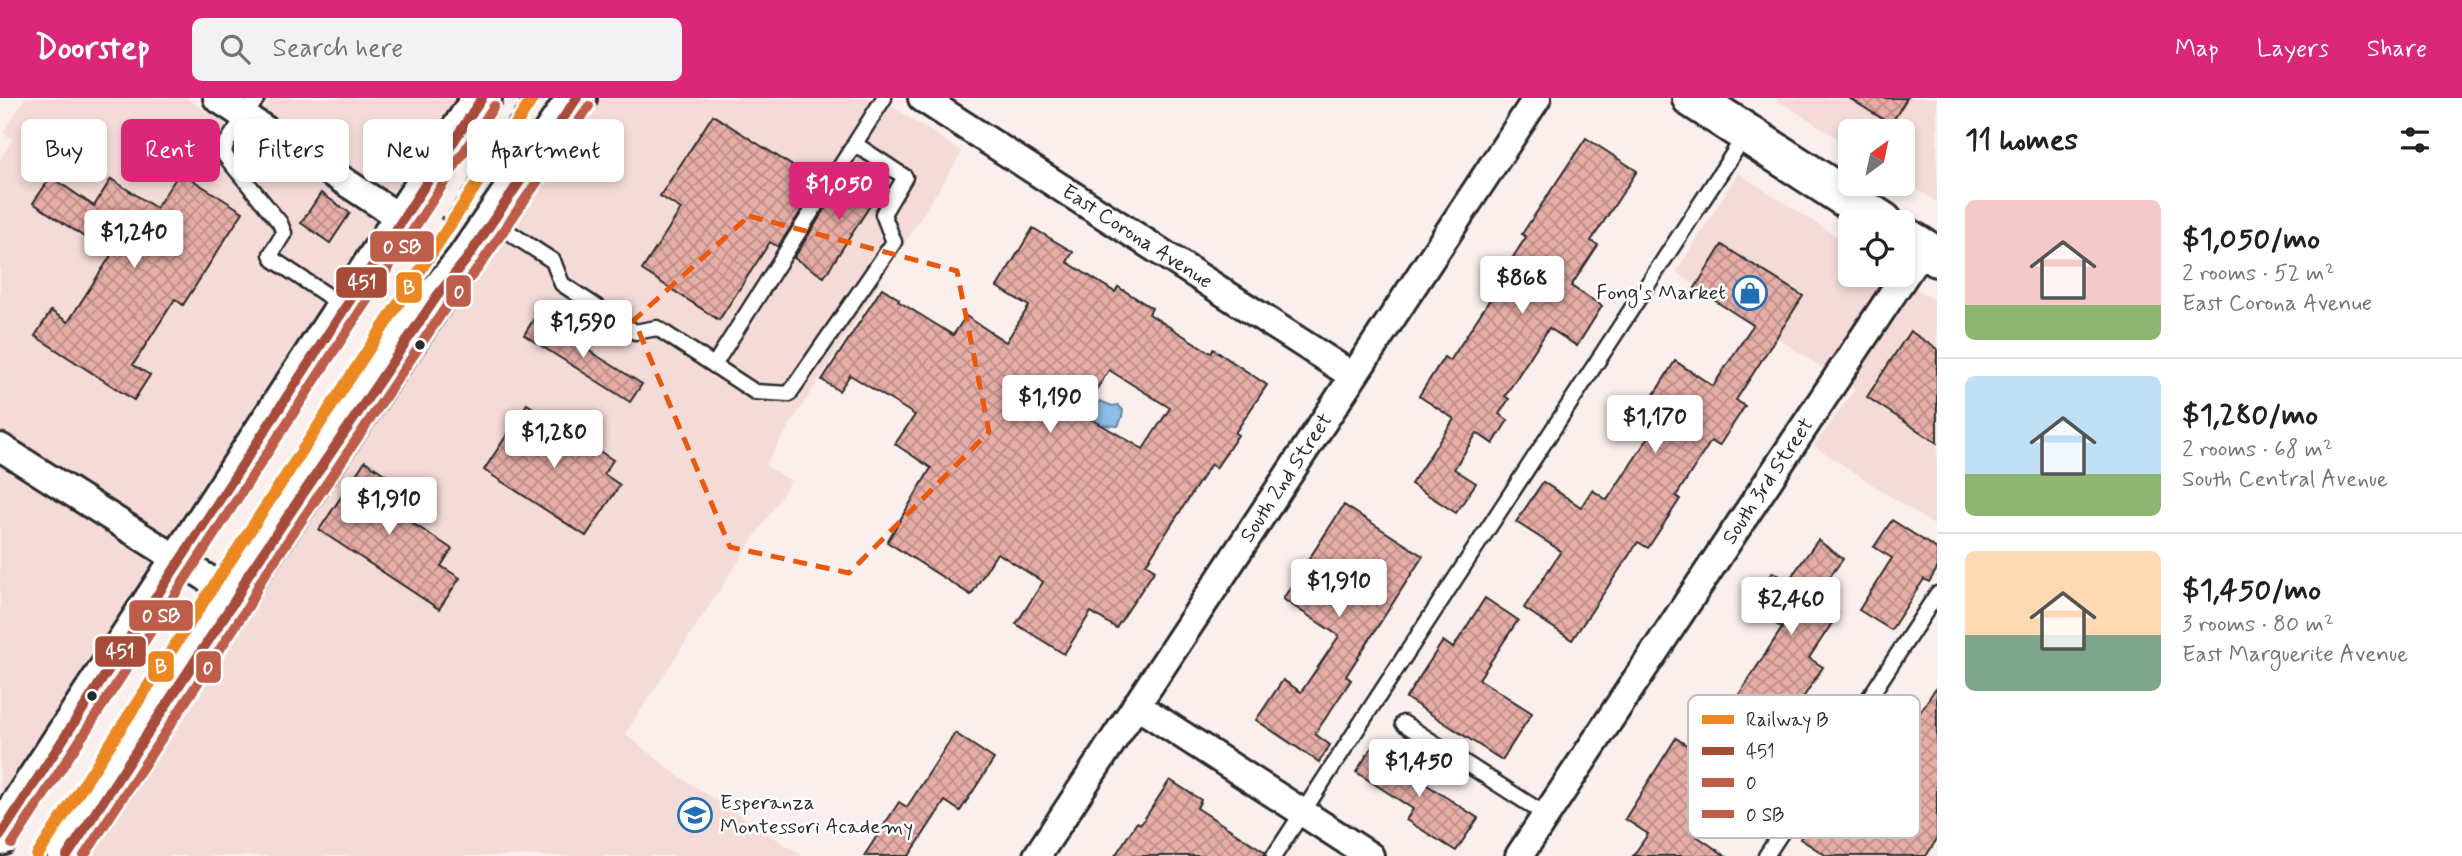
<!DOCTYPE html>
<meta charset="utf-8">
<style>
:root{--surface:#fff;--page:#f2f2f2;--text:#202124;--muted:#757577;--line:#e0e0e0;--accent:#db2777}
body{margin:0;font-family:Mynerve,sans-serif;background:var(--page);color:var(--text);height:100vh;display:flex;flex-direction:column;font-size:26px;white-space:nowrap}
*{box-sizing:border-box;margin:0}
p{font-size:23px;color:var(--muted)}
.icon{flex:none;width:38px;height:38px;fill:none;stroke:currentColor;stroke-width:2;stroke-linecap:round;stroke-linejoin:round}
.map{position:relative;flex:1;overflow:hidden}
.drawer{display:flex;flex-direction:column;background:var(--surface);width:525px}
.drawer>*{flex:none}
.banner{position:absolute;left:21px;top:21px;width:665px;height:63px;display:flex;gap:14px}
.needle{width:46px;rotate:33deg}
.fabs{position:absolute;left:1838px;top:21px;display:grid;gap:14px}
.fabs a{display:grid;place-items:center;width:77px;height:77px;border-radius:10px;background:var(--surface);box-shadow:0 4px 10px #0003;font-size:35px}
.price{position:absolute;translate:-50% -60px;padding:0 16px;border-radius:7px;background:#fff;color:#222;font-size:23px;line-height:46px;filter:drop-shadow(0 2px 4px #0008)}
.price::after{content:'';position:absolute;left:50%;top:42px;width:21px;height:16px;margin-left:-10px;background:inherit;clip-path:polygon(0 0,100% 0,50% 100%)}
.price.current{background:var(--accent);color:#fff}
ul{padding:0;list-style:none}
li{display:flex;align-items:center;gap:21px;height:175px;padding:0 28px}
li+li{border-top:2px solid var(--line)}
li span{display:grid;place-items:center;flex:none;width:196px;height:140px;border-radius:10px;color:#555}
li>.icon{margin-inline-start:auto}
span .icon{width:84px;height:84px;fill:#fffc;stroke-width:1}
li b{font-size:30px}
h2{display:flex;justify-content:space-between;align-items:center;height:84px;padding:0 28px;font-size:30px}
.chip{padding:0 24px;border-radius:10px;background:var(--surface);box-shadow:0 4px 10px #0003;font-size:24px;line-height:63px}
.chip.current{background:var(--accent);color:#fff}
header{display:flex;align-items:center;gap:42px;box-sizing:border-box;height:98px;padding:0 35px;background:var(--accent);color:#fff}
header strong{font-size:33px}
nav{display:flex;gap:38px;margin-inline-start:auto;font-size:24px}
.search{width:490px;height:63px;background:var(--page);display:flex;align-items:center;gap:18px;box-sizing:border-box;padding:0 24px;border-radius:10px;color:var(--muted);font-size:26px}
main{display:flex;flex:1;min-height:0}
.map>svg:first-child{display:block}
</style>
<header>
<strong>Doorstep</strong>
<div class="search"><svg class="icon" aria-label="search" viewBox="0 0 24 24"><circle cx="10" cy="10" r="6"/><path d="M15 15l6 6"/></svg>Search here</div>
<nav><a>Map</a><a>Layers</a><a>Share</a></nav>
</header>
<main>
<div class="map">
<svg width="1937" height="758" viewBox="0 0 1937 758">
<defs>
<pattern id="water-ripples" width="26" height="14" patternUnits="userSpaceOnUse" patternTransform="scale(1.75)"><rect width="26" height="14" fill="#8dbee8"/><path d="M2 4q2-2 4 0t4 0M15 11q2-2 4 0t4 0" fill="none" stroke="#7aa3c7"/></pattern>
<pattern id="building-cross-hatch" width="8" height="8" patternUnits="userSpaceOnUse" patternTransform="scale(1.75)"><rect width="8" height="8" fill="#e7ada7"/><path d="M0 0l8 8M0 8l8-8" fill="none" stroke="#bb8d88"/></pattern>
</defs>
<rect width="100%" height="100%" fill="#faefed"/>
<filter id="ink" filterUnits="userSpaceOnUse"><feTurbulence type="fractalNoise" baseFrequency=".0143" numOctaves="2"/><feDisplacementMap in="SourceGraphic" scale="14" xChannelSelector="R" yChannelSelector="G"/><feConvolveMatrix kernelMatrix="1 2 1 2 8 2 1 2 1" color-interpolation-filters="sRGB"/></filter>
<g filter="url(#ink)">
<g fill="#f4dbd8">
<polygon points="25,0 186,0 246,38 271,0 463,0 0,712 0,61 13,42 3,34"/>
<polygon points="578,0 879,0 962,54 765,367 791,383 625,636 677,677 803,758 83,758"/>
<polygon points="1774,0 1937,0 1937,104 1902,82 1902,33 1850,33 1850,48"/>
<polygon points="1738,75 1850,147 1850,177 1895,177 1937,204 1937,429 1814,348 1855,291 1676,174"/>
</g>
<polygon fill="url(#water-ripples)" stroke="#66839c" stroke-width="2" points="1100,303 1112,308 1118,307 1123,312 1122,319 1118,328 1098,327 1088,322 1089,314"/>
<g fill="url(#building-cross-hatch)" stroke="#2b2b2b" stroke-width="2" fill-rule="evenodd">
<polygon points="1849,0 1907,0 1891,26"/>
<polygon points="713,17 819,85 778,149 770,144 719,222 642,172 681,111 660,98"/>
<polygon points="41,20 73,41 58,65 25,44"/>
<polygon points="1586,40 1637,73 1591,143 1598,147 1571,188 1602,208 1577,248 1549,230 1505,298 1509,301 1499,316 1508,322 1493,346 1477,335 1454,371 1476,385 1456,415 1411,386 1454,321 1419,298 1444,259 1450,263 1494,195 1491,193 1526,139 1522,136"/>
<polygon points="858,69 884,86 824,179 794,160 835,95 839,98"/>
<polygon points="180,74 243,114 183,207 175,201 133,267 150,277 134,302 35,238 51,213 68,224 110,159 110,156 33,105 51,79 94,108 111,81 156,110"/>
<polygon points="321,95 350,115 330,145 301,125"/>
<path d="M1033 130 1073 154 1067 164 1115 194 1118 189 1152 210 1149 216 1211 255 1213 251 1267 287 1235 335 1238 337 1216 370 1211 366 1146 466 1155 472 1116 530 1091 514 1064 556 1016 526 1043 484 1004 459 997 455 971 497 887 444 931 370 895 346 915 317 850 277 839 293 822 282 882 190 899 201 898 203 953 237 966 218 1006 244 1029 208 997 189ZM1109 272 1170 310 1143 351 1081 315Z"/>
<polygon points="1722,147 1803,198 1736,302 1745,308 1719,348 1711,343 1676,398 1680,401 1648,450 1638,444 1572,542 1524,510 1561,453 1516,424 1543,384 1581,409 1592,392 1607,402 1666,313 1650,303 1675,263 1713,288 1753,227 1695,190"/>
<polygon points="535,219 642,286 630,304 524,237"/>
<polygon points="1910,233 1937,251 1937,345 1867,299"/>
<polygon points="527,306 613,362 604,376 620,387 586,438 484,372"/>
<polygon points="365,363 399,386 385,407 452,451 441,468 460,480 439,511 319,432"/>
<polygon points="1344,407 1423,458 1346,578 1351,582 1315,636 1330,647 1319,664 1256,622 1283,582 1301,594 1339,538 1283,501"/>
<polygon points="1892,422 1937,451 1937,471 1929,484 1924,481 1891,532 1859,512 1892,460 1874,449"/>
<polygon points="1818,442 1843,461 1814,500 1838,516 1809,560 1823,569 1782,632 1736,601 1782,530 1750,509 1773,474 1788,483"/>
<polygon points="1485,500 1518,522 1479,581 1532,615 1502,662 1406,600 1443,543 1453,550"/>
<polygon points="1937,588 1937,741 1926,758 1827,758 1800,741 1827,691 1871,717 1898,675 1893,672 1906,652 1868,629 1879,610 1911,628"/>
<polygon points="955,635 994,661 960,713 945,703 909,758 864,758 899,704 907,709"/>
<polygon points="1676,640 1712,664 1722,648 1740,661 1692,735 1726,758 1633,758 1648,736 1625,721"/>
<polygon points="1374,646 1403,666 1401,670 1478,720 1456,753 1406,722 1413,711 1356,674"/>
<polygon points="1170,682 1201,702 1197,710 1265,754 1264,758 1115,758 1137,724 1141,726"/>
</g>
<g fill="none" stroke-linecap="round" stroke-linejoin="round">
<g stroke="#2b2b2b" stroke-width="19">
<g id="lane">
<polyline points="257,0 226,46 224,53 226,59 280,125 284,135 271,156 274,162 345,209"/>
<polyline points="493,124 553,163 562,186 635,234 657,230 755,294 789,296 894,144 883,116 905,79 855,46"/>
<polyline points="714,267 884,0"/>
<polyline points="1403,625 1546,717"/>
<polyline points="1274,758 1746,36"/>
<polyline points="1766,758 1937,496"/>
</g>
</g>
<g stroke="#2b2b2b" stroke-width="32">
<g id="street">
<polyline points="217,0 402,121"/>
<path id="s1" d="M922 0 1353 278"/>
<polyline points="0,349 237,499"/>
<polyline points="1136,607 1370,758"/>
<path id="s2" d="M1037 758 1537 0"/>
<path id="s3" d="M1519 758 1923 150"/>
</g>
</g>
<g stroke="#2b2b2b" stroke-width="44">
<g id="secondary">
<polyline points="1692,0 1883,124"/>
<polyline points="1902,137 1937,159"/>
<polyline points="0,738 482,0"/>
<polyline points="67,758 237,499 248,477 437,198 466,162 577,0"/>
</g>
</g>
<polyline stroke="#2b2b2b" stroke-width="4.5" stroke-dasharray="7 5" stroke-linecap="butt" points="441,119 445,122 524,0"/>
<use href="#lane" stroke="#fff" stroke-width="14"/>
<use href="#street" stroke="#fff" stroke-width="26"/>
<use href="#secondary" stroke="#fff" stroke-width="38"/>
<g stroke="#fff" stroke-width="16">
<g id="bus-1">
<polyline points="0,738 482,0"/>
<polyline points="67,758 237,499 248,477 437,198 466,162 577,0"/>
</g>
</g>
<g stroke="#fff" stroke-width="16">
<polyline id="bus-2" points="84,758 249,507 260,484 448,206 478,170 589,8"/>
</g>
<g stroke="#fff" stroke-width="16">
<polyline id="bus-3" points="12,746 494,8"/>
</g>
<use href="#bus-1" stroke="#a74b3a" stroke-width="10"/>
<use href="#bus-2" stroke="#be5d49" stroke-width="10"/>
<use href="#bus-3" stroke="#be5d49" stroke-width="10"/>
<g stroke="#fff" stroke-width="18">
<polyline id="rail-1" points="37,758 533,0"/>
</g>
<use href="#rail-1" stroke="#eb8821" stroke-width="12"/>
</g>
</g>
<path fill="none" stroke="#e8590c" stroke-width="5" stroke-dasharray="14 9" stroke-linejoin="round" d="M749 118 957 173 989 334 849 475 730 449 634 222Z"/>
<defs>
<g id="shop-ring" transform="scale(1.75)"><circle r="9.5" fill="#fff" stroke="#1f6fb2" stroke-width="1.5"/><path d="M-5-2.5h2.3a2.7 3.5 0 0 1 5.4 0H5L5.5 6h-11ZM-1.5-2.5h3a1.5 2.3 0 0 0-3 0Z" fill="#1f6fb2"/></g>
<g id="school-ring" transform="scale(1.75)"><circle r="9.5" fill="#fff" stroke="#1f6fb2" stroke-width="1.5"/><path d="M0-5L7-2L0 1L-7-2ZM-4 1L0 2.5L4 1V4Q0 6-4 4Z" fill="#1f6fb2"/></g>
</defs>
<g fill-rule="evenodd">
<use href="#shop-ring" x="1750" y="195"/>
<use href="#school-ring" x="695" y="717"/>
</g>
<g fill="#2b2b2b" stroke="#fff" stroke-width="2.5">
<circle cx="420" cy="247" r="6"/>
<circle cx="92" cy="598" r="6"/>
</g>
<g text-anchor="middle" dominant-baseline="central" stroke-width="5" stroke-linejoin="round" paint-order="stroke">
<g font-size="21" fill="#2b2b2b" stroke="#fff">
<text stroke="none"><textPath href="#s1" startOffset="256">East Corona Avenue</textPath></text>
<text stroke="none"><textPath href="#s2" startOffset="453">South 2nd Street</textPath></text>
<text stroke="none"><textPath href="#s3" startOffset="450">South 3rd Street</textPath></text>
</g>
<g font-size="21" fill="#2b2b2b" stroke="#fff" text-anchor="end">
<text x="1726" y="195">Fong's Market</text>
<text x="720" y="705" text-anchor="start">Esperanza<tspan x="720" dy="24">Montessori Academy</tspan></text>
</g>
</g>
<rect x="1688" y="597" width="232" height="143" rx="10" fill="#fff" stroke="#bfbfbf" stroke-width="2"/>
<rect x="1702" y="617" width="32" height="9" fill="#eb8821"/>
<rect x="1702" y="649" width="32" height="8" fill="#a74b3a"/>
<rect x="1702" y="680" width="32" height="9" fill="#be5d49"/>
<rect x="1702" y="712" width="32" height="8" fill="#be5d49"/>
<g font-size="19" fill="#2b2b2b">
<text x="1746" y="628">Railway B</text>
<text x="1746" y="660">451</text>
<text x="1746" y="691">0</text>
<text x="1746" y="723">0 SB</text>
</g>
<g stroke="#fff" stroke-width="2.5">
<rect x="369" y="132" width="66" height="33" rx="7" fill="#be5d49"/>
<rect x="335" y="168" width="53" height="33" rx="7" fill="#a74b3a"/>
<rect x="395" y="173" width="28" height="33" rx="7" fill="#eb8821"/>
<rect x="445" y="176" width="27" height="34" rx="7" fill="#be5d49"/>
<rect x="128" y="501" width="66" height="33" rx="7" fill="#be5d49"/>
<rect x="94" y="537" width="53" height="33" rx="7" fill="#a74b3a"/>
<rect x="147" y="552" width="28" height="33" rx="7" fill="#eb8821"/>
<rect x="195" y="552" width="27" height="34" rx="7" fill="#be5d49"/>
</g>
<g font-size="19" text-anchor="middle" font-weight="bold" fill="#fff">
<text x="402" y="155">0 SB</text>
<text x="362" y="191">451</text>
<text x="409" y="196">B</text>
<text x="459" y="200">0</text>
<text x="161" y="524">0 SB</text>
<text x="120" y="560">451</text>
<text x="161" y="575">B</text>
<text x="208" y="576">0</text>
</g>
</svg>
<div class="fabs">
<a><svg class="needle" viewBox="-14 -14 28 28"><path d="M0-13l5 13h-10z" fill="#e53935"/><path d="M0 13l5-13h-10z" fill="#757577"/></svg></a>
<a><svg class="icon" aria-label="locate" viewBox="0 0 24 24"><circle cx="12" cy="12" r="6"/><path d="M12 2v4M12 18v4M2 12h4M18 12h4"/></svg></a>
</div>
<b class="price current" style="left:839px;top:124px">$1,050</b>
<b class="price" style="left:134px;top:172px">$1,240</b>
<b class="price" style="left:1522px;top:218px">$868</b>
<b class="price" style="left:583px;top:262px">$1,590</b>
<b class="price" style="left:1050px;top:337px">$1,190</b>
<b class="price" style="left:1655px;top:357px">$1,170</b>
<b class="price" style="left:554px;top:372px">$1,280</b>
<b class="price" style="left:389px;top:439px">$1,910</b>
<b class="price" style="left:1339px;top:521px">$1,910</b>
<b class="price" style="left:1791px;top:539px">$2,460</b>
<b class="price" style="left:1419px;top:701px">$1,450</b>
<div class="banner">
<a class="chip">Buy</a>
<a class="chip current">Rent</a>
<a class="chip">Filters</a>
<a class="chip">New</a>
<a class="chip">Apartment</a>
</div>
</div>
<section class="drawer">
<h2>11 homes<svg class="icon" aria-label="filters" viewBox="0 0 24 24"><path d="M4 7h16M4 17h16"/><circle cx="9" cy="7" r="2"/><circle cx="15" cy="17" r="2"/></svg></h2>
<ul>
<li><span style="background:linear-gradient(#f6c9c9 75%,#8fb573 0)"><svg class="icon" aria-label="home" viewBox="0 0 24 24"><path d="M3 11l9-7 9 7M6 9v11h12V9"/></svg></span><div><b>$1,050/mo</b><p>2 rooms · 52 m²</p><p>East Corona Avenue</p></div></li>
<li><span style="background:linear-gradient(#bfe0f5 70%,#8fb573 0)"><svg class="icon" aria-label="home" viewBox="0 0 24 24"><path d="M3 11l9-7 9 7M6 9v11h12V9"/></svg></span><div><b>$1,280/mo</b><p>2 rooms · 68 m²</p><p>South Central Avenue</p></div></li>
<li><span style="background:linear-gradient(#ffd9b3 60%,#7fa58c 0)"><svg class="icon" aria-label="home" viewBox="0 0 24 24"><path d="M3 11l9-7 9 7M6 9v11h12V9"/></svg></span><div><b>$1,450/mo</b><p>3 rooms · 80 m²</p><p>East Marguerite Avenue</p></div></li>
</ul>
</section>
</main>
